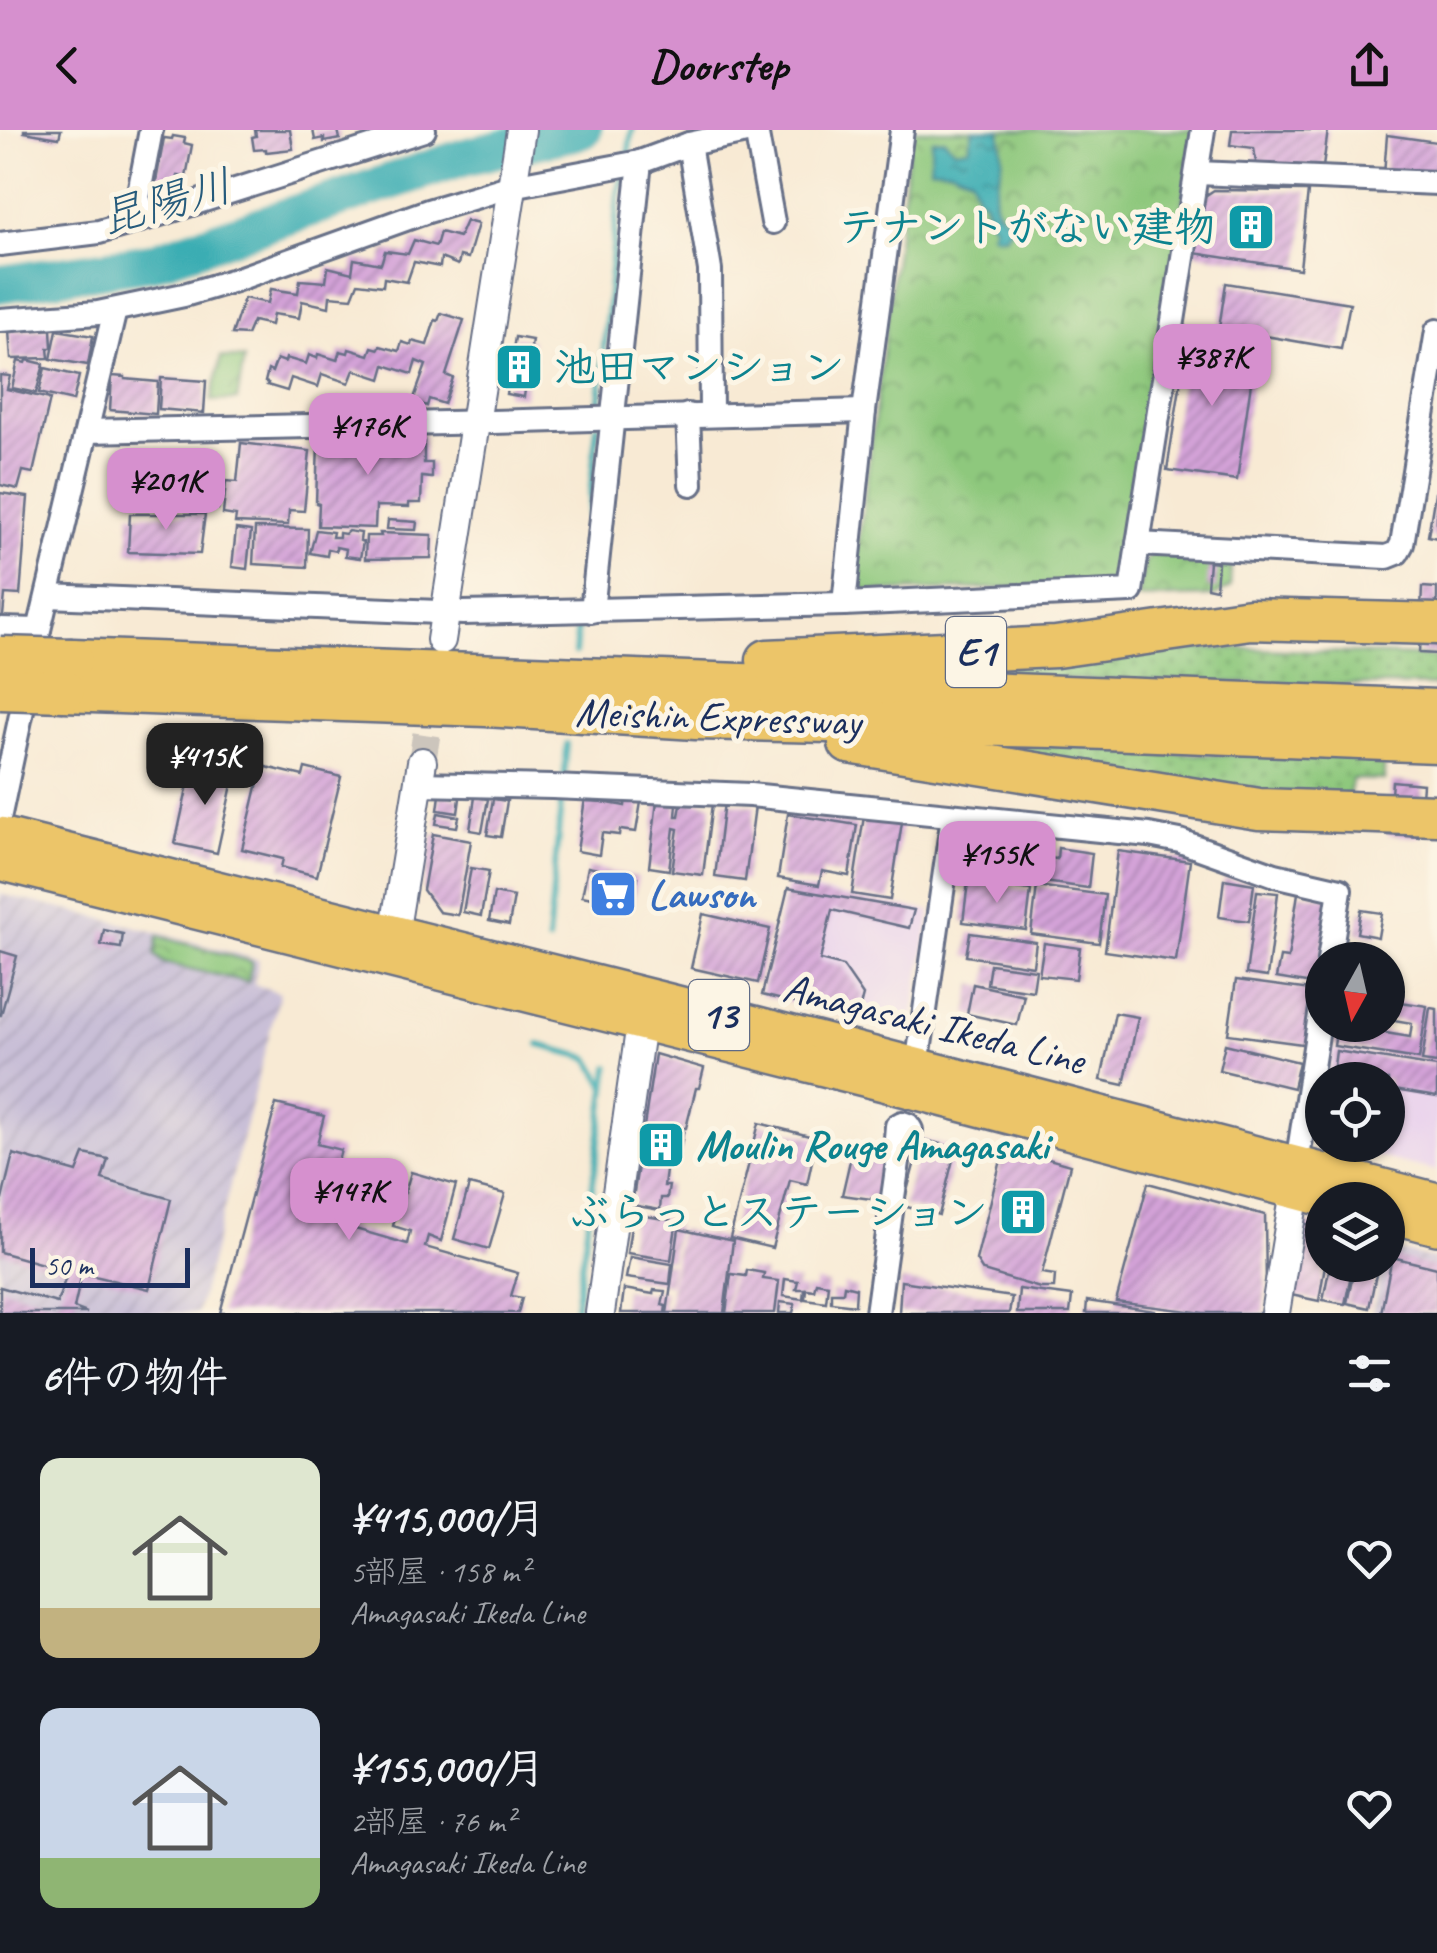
<!DOCTYPE html>
<html lang="ja">
<meta charset="utf-8">
<style>
:root{--surface:#171b24;--page:#242831;--text:#f1f3f6;--muted:#9ea1a6;--accent:#d690ce}
body{margin:0;font-family:Caveat,"Klee One",sans-serif;background:var(--page);color:var(--text);height:100vh;display:flex;flex-direction:column;font-size:38px;white-space:nowrap}
*{box-sizing:border-box;margin:0}
p{font-size:32px;color:var(--muted)}
.icon{flex:none;width:55px;height:55px;fill:none;stroke:currentColor;stroke-width:2;stroke-linecap:round;stroke-linejoin:round}
.map{position:relative;height:1183px;overflow:hidden}
.side{display:flex;flex-direction:column;background:var(--surface);flex:1}
.side>*{flex:none}
.needle{width:65px;rotate:188deg}
.controls{position:absolute;left:1305px;top:812px;display:grid;gap:20px}
.controls a{display:grid;place-items:center;width:100px;height:100px;border-radius:50%;background:var(--surface);box-shadow:0 2px 8px #0004;font-size:50px}
.scale{position:absolute;left:30px;bottom:25px;width:160px;box-sizing:border-box;padding-left:10px;border:5px solid #1b2f5e;border-top:0;font-size:28px;line-height:35px;white-space:nowrap;color:#1b2f5e;-webkit-text-stroke:8px #fcf5e5;paint-order:stroke}
.price{position:absolute;translate:-50% -85px;padding:0 22px;border-radius:20px;background:var(--accent);color:#111;font-size:32px;line-height:65px;filter:drop-shadow(0 2px 5px #0008)}
.price::after{content:'';position:absolute;left:50%;top:60px;width:30px;height:22px;margin-left:-15px;background:inherit;clip-path:polygon(0 0,100% 0,50% 100%)}
.price.current{background:#222;color:#fff}
ul{padding:0;list-style:none}
li{display:flex;align-items:center;gap:30px;height:250px;padding:0 40px}
li span{display:grid;place-items:center;flex:none;width:280px;height:200px;border-radius:20px;color:#555}
li>.icon{margin-inline-start:auto}
span .icon{width:120px;height:120px;fill:#fffc;stroke-width:1}
li b{font-size:42px}
h2{display:flex;justify-content:space-between;align-items:center;height:120px;padding:0 40px;font-size:42px}
header{display:flex;justify-content:space-between;align-items:center;height:130px;padding:0 40px;background:var(--accent);color:#111;font-size:45px;font-weight:700}
.map>svg:first-child{display:block}
</style>
<header><svg class="icon" aria-label="back" viewBox="0 0 24 24"><path d="M15 5l-7 7 7 7"/></svg>Doorstep<svg class="icon" aria-label="share" viewBox="0 0 24 24"><path d="M12 15V3M7 8l5-5 5 5M5 13v7h14v-7"/></svg></header>
<div class="map">
<svg width="1437" height="1183" viewBox="0 0 1437 1183">
<defs>
<pattern id="industrial-furrows" width="10" height="10" patternUnits="userSpaceOnUse" patternTransform="scale(2.5)"><rect width="10" height="10" fill="#c9bfd7"/><path d="M-1 1l2-2M0 10L10 0M9 11l2-2" fill="none" stroke="#aca4bb"/></pattern>
<pattern id="grass-dots" width="8" height="8" patternUnits="userSpaceOnUse" patternTransform="scale(2.5)"><rect width="8" height="8" fill="#8ec87d"/><path d="M2 2h.1M6 6h.1" fill="none" stroke="#73a36a" stroke-width="1.8" stroke-linecap="round"/></pattern>
<pattern id="park-crowns" width="20" height="18" patternUnits="userSpaceOnUse" patternTransform="scale(2.5)"><rect width="20" height="18" fill="#8ec87d"/><path d="M2 6a3 3 0 1 1 6 0M12 15a3 3 0 1 1 6 0" fill="none" stroke="#73a36a"/></pattern>
<pattern id="water-ripples" width="26" height="14" patternUnits="userSpaceOnUse" patternTransform="scale(2.5)"><rect width="26" height="14" fill="#3badb3"/><path d="M2 4q2-2 4 0t4 0M15 11q2-2 4 0t4 0" fill="none" stroke="#318d95"/></pattern>
<pattern id="building-hatch" width="6" height="6" patternUnits="userSpaceOnUse" patternTransform="scale(2.5)"><rect width="6" height="6" fill="#d4a3d8"/><path d="M-1 1l2-2M0 6l6-6M5 7l2-2" fill="none" stroke="#ab85b2"/></pattern>
</defs>
<rect width="100%" height="100%" fill="#fcf5e5"/>
<filter id="ink" filterUnits="userSpaceOnUse"><feTurbulence type="fractalNoise" baseFrequency=".01" numOctaves="2"/><feDisplacementMap in="SourceGraphic" scale="20" xChannelSelector="R" yChannelSelector="G"/><feConvolveMatrix kernelMatrix="1 2 1 2 8 2 1 2 1" color-interpolation-filters="sRGB"/></filter>
<filter id="wash" filterUnits="userSpaceOnUse"><feTurbulence type="fractalNoise" baseFrequency=".0048" numOctaves="4" result="noise"/><feDisplacementMap in="SourceGraphic" scale="40" xChannelSelector="R" yChannelSelector="G"/><feGaussianBlur stdDeviation="2.25" result="paint"/><feColorMatrix in="noise" values="0 0 0 0 0 0 0 0 0 0 0 0 0 0 0 0 0 1.4 0 .05"/><feComposite in="paint" operator="in"/></filter>
<g filter="url(#wash)">
<rect width="100%" height="100%" fill="#f8ead4"/>
<g fill="#e9d2ed">
<polygon points="786,756 931,781 910,901 760,865"/>
<polygon points="1331,918 1437,936 1437,1041 1327,1015 1388,1015 1388,950 1327,950"/>
</g>
<g fill="url(#industrial-furrows)">
<polygon points="0,764 138,797 259,830 254,854 280,863 197,1183 0,1183"/>
<polygon points="1388,1118 1437,1130 1437,1183 1372,1183 1382,1135 1388,1135"/>
</g>
<g fill="url(#grass-dots)" stroke="#547c6e" stroke-width="2.5">
<polygon points="1235,518 1437,527 1437,556 968,548 965,539 1134,521"/>
<polygon points="973,609 1209,625 1384,623 1384,650 1352,649 1349,667 1221,660 1054,639"/>
</g>
<g fill="url(#park-crowns)" stroke="#547c6e" stroke-width="2.5">
<polygon points="913,0 1195,0 1121,455 863,462 854,449 911,1"/>
<polygon points="221,227 244,229 237,270 211,271"/>
<polygon points="1153,423 1232,426 1230,457 1215,466 1137,468 1145,431"/>
<polygon points="158,806 252,832 248,852 164,833 155,825"/>
</g>
<path fill="url(#water-ripples)" stroke="#2b6e88" stroke-width="2.5" d="M973 0H1000C1001 10 1004 23 1002 33 998 57 983 74 1010 91V99L1005 106H994L991 103 994 96 988 89 985 72 977 65 971 47 952 40 930 38 932 10 944 9 955 20 969 18Z"/>
<g fill="none" stroke-linecap="round" stroke-linejoin="round">
<g stroke="#3badb3" stroke-width="6">
<polyline points="627,30 632,0"/>
<polyline points="598,283 618,63 624,42"/>
<polyline points="575,523 597,296"/>
<polyline points="564,650 567,614"/>
<polyline points="548,811 562,663"/>
<polyline points="539,915 589,928 606,957"/>
<polyline points="575,1183 609,937"/>
</g>
<polyline stroke="#3badb3" stroke-width="38" points="0,154 151,132 464,27 583,0"/>
</g>
<g id="blocks">
<g fill="url(#building-hatch)">
<polygon points="24,0 61,0 59,8 24,2"/>
<polygon points="255,0 290,0 293,19 266,22 266,19 254,20 252,7 256,6"/>
<polygon points="313,0 338,0 340,9 324,12 324,8 315,10"/>
<polygon points="1232,0 1328,0 1323,37 1257,38 1254,18 1230,15"/>
<polygon points="1387,5 1437,12 1437,46 1384,44"/>
<polygon points="173,6 185,8 184,13 192,15 186,47 178,46 175,64 172,66 154,62 164,8 172,9"/>
<polygon points="1214,60 1308,61 1300,139 1194,123 1199,70"/>
<polygon points="466,91 478,94 468,128 460,126 458,135 441,128 440,137 414,132 407,152 384,148 383,156 358,153 352,168 330,166 329,177 302,171 299,188 273,184 271,195 253,191 247,205 232,204 244,168 268,173 271,159 298,163 300,150 326,152 328,137 352,143 354,129 381,134 385,121 408,124 414,110 436,116 440,102 459,107"/>
<polygon points="1226,153 1350,173 1341,219 1219,198"/>
<polygon points="441,183 464,190 446,245 453,248 444,274 429,269 427,276 413,271 426,235 416,231 412,244 385,235 381,249 354,240 349,253 322,244 318,257 291,248 287,261 267,255 268,253 265,252 268,240 272,242 277,229 285,232 286,228 306,234 309,225 317,228 318,224 337,230 340,221 348,223 349,219 369,225 372,217 379,219 380,216 399,221 402,212 411,215 412,211 427,215 435,190 438,191"/>
<polygon points="51,199 52,218 48,218 49,228 11,229 9,201"/>
<polygon points="57,200 93,206 88,235 51,229"/>
<polygon points="1188,206 1256,218 1237,350 1167,340"/>
<polygon points="515,207 532,210 524,267 506,264"/>
<polygon points="27,230 44,234 36,263 12,258 18,231 26,233"/>
<polygon points="45,238 79,246 73,271 39,263"/>
<polygon points="0,245 10,246 7,259 50,269 33,343 23,341 18,359 0,355"/>
<polygon points="112,246 125,247 125,249 158,252 156,284 110,280"/>
<polygon points="161,248 206,251 204,283 159,279"/>
<polygon points="424,304 424,333 432,333 432,348 422,347 421,373 409,373 409,377 376,376 375,398 318,396 319,374 316,373 318,312 330,312 330,309 335,309 335,312 342,313 342,306 354,307 354,313 375,314 376,306"/>
<polygon points="241,313 310,321 304,381 289,380 288,395 235,393 236,386 223,384 226,351 237,352"/>
<polygon points="135,332 222,341 218,379 132,370"/>
<polygon points="0,363 28,367 20,465 5,464 3,486 0,486"/>
<polygon points="1435,363 1437,363 1437,408 1428,406"/>
<polygon points="130,384 205,384 200,424 128,422"/>
<polygon points="388,390 417,392 416,400 387,399"/>
<polygon points="255,398 308,399 307,437 253,434"/>
<polygon points="236,399 251,401 247,439 232,437"/>
<polygon points="316,400 333,402 332,407 339,407 339,403 345,404 348,401 361,403 360,411 363,412 360,428 345,426 346,419 336,417 336,421 328,419 327,426 310,423"/>
<polygon points="380,403 432,405 431,428 365,429 366,406 381,406"/>
<polygon points="1209,431 1218,432 1216,459 1207,457"/>
<polygon points="1422,457 1437,458 1437,524 1419,523"/>
<polygon points="193,632 235,641 217,723 175,714"/>
<polygon points="262,636 303,646 305,638 341,647 317,746 281,737 283,729 242,719"/>
<polygon points="1392,651 1423,654 1419,707 1388,705"/>
<polygon points="440,665 460,668 458,683 438,680"/>
<polygon points="475,667 488,669 482,702 470,700"/>
<polygon points="493,669 507,671 501,707 487,705"/>
<polygon points="585,669 625,676 626,669 641,672 636,702 620,700 619,705 602,703 599,725 577,721"/>
<polygon points="682,670 712,674 703,745 672,741 678,699 674,698 669,740 649,737 657,671 677,674 676,686 679,686"/>
<polygon points="724,672 755,676 745,751 715,747"/>
<polygon points="438,683 459,687 457,697 436,694"/>
<polygon points="788,684 857,695 849,746 822,741 819,755 778,748"/>
<polygon points="864,686 902,692 890,770 852,764"/>
<polygon points="433,704 471,711 458,785 439,782 423,760"/>
<polygon points="1004,704 1038,709 1033,749 998,745"/>
<polygon points="1058,718 1092,723 1088,758 1037,751 1041,727 1057,729"/>
<polygon points="1118,721 1190,731 1176,831 1105,821"/>
<polygon points="588,737 638,747 632,776 582,766"/>
<polygon points="471,738 489,741 481,786 463,782"/>
<polygon points="1224,749 1254,754 1249,791 1219,787"/>
<polygon points="968,752 1031,760 1026,800 963,792"/>
<polygon points="1037,756 1105,765 1099,813 1031,804"/>
<polygon points="788,758 914,780 909,798 832,780 820,830 843,836 863,865 857,888 762,865"/>
<polygon points="1257,761 1278,763 1267,847 1246,844"/>
<polygon points="494,763 514,767 509,795 489,791"/>
<polygon points="1298,763 1331,768 1318,855 1276,848 1280,827 1288,828"/>
<polygon points="1361,780 1382,783 1378,807 1357,803"/>
<polygon points="703,784 770,799 758,853 691,838"/>
<polygon points="104,800 123,804 121,818 101,815"/>
<polygon points="970,803 1036,812 1033,836 966,826"/>
<polygon points="1044,813 1080,818 1076,849 1039,845"/>
<polygon points="0,821 17,826 1,885 0,885"/>
<polygon points="990,834 1036,840 1033,861 987,854"/>
<polygon points="1236,850 1318,861 1310,915 1228,904"/>
<polygon points="973,854 1024,865 1017,895 967,884"/>
<polygon points="1388,870 1427,876 1419,929 1334,916 1337,895 1410,907 1412,893 1388,889"/>
<polygon points="1430,878 1437,879 1437,933 1422,931"/>
<polygon points="1115,883 1138,887 1124,955 1101,950"/>
<polygon points="1225,914 1299,932 1293,958 1219,940"/>
<polygon points="1336,921 1437,937 1437,967 1388,959 1388,950 1332,950"/>
<polygon points="655,924 704,938 699,958 696,958 686,998 684,998 678,1034 667,1033 664,1056 669,1056 667,1068 661,1068 660,1080 632,1075"/>
<polygon points="276,974 324,986 317,1014 341,1020 325,1078 307,1072 303,1084 407,1114 410,1101 393,1096 398,1075 348,1061 353,1049 405,1063 411,1042 456,1055 441,1111 428,1106 425,1117 518,1143 511,1166 522,1168 518,1183 220,1183"/>
<polygon points="759,993 817,1008 807,1054 790,1050 772,1118 730,1108"/>
<polygon points="921,1009 956,1018 939,1085 903,1076"/>
<polygon points="1014,1019 1070,1035 1042,1143 1055,1145 1054,1158 1040,1158 983,1141 976,1130 1002,1026"/>
<polygon points="852,1022 892,1028 886,1071 842,1065"/>
<polygon points="13,1024 77,1042 84,1024 108,1029 102,1049 171,1069 149,1159 82,1143 74,1178 87,1183 0,1183 0,1157 57,1173 68,1141 0,1122 0,1078"/>
<polygon points="1148,1053 1265,1085 1266,1157 1263,1183 1204,1183 1116,1172"/>
<polygon points="469,1055 505,1064 489,1119 454,1109"/>
<polygon points="633,1084 670,1090 669,1095 676,1096 671,1130 627,1123"/>
<polygon points="1302,1093 1322,1097 1322,1135 1325,1135 1319,1171 1291,1165"/>
<polygon points="679,1099 733,1111 724,1183 667,1183"/>
<polygon points="630,1127 672,1134 670,1154 626,1148"/>
<polygon points="1392,1127 1437,1138 1437,1183 1381,1183"/>
<polygon points="1330,1135 1353,1135 1345,1174 1323,1170"/>
<polygon points="1355,1135 1378,1135 1369,1178 1347,1173"/>
<polygon points="747,1140 764,1143 763,1149 779,1151 775,1183 726,1183 731,1144 746,1146"/>
<polygon points="785,1149 798,1151 796,1159 804,1159 803,1169 783,1166"/>
<polygon points="901,1151 1012,1167 1009,1183 899,1183"/>
<polygon points="816,1152 828,1154 826,1172 805,1169 806,1159 814,1160"/>
<polygon points="844,1155 856,1158 855,1175 831,1172 831,1162 843,1162"/>
<polygon points="624,1159 653,1164 654,1160 665,1161 662,1175 666,1176 665,1183 621,1183"/>
<polygon points="1019,1159 1072,1166 1070,1183 1017,1183"/>
<polygon points="1087,1171 1155,1181 1155,1183 1086,1183"/>
<polygon points="780,1172 795,1174 793,1183 779,1183"/>
</g>
</g>
</g>
<g filter="url(#ink)">
<use href="#blocks" fill-opacity="0" stroke="#687087" stroke-width="2.5"/>
<g fill="none" stroke-linecap="round" stroke-linejoin="round">
<polyline stroke="#ccc5bc" stroke-width="28" stroke-dasharray="28 14" stroke-linecap="butt" points="422,632 434,556"/>
<g stroke="#687087" stroke-width="28">
<g id="minor">
<polyline points="151,0 138,68 143,81 154,86"/>
<polyline points="756,0 773,92"/>
<polyline points="689,14 710,140 711,284"/>
<polyline points="1197,43 1437,53"/>
<polyline points="0,114 99,102 154,86 424,0"/>
<polyline points="0,190 98,183 184,165 235,150 428,81 512,56 640,32 689,14 756,0"/>
<polyline points="688,285 691,354"/>
<polyline points="87,301 492,292 864,281"/>
<polyline points="1138,414 1203,0"/>
<polyline points="48,466 463,483 844,474 1131,461 1138,414 1387,427 1397,423 1402,414 1437,201"/>
<polyline points="844,474 864,281 902,0"/>
<polyline points="592,481 640,32"/>
<polyline points="0,499 39,500"/>
<polyline points="419,654 552,657 750,665 1149,705 1180,711 1275,745 1340,760 1329,830"/>
<polyline points="0,684 39,500 115,180"/>
<polyline points="917,936 953,686"/>
<polyline points="1297,1034 1322,872"/>
<polyline points="877,1183 900,1017 896,1008 897,996 902,993 908,995 911,1000 909,1009 900,1017"/>
</g>
</g>
<g stroke="#687087" stroke-width="32">
<g id="tertiary">
<polyline points="441,510 521,0"/>
<polyline points="391,823 422,632"/>
<polyline points="600,1183 644,872"/>
<polyline points="1275,1183 1295,1061"/>
</g>
</g>
<g stroke="#687087" stroke-width="40">
<g id="primary">
<polyline points="0,705 677,874 1437,1071"/>
<polyline points="0,732 884,953 1331,1070"/>
<polyline points="1388,1084 1437,1097"/>
</g>
</g>
<g stroke="#687087" stroke-width="45">
<g id="motorway">
<polyline points="72,529 1437,580"/>
<polyline points="767,530 1056,517 1250,489 1437,494"/>
<polyline points="64,561 486,576 696,589 1054,597 1437,612"/>
<polyline points="849,613 1259,679 1437,685"/>
</g>
</g>
<use href="#minor" stroke="#fff" stroke-width="22"/>
<use href="#tertiary" stroke="#fff" stroke-width="28"/>
<use href="#primary" stroke="#ecc569" stroke-width="35"/>
<use href="#motorway" stroke="#ecc569" stroke-width="40"/>
<g stroke="#687087" stroke-width="45" stroke-linecap="butt">
<g id="motorway-bridge">
<polyline points="0,527 72,529"/>
<polyline points="0,559 64,561"/>
</g>
</g>
<use href="#motorway-bridge" stroke="#ecc569" stroke-width="40"/>
</g>
</g>
<defs>
<g id="building-square" transform="scale(2.5)"><rect x="-9" y="-9" width="18" height="18" rx="4" fill="#0f9aa8" stroke="#fcf5e5"/><path d="M-4-6H4V6H1V3H-1V6H-4ZM-2.5-4.3h1.7v1.8h-1.7ZM.8-4.3h1.7v1.8H.8ZM-2.5-1h1.7V.8h-1.7ZM.8-1h1.7V.8H.8Z" fill="#fff"/></g>
<g id="supermarket-square" transform="scale(2.5)"><rect x="-9" y="-9" width="18" height="18" rx="4" fill="#3f7fe0" stroke="#fcf5e5"/><path d="M-6-5.5h2.5l.6 2H6L4.5 2H-2.5L-4.4-4H-6ZM-1.5 3.2a1.3 1.3 0 1 0 .1 0ZM3 3.2a1.3 1.3 0 1 0 .1 0Z" fill="#fff"/></g>
</defs>
<g fill-rule="evenodd">
<use href="#building-square" x="1251" y="97"/>
<use href="#building-square" x="519" y="237"/>
<use href="#supermarket-square" x="613" y="764"/>
<use href="#building-square" x="661" y="1015"/>
<use href="#building-square" x="1023" y="1082"/>
</g>
<g text-anchor="middle" dominant-baseline="central" stroke-width="10" stroke-linejoin="round" paint-order="stroke">
<g fill="#fcf5e5" stroke="#5e6a86" stroke-width="2.5">
<rect x="946" y="487" width="60" height="70" rx="8"/>
<rect x="689" y="850" width="60" height="70" rx="8"/>
</g>
<g font-size="40" font-weight="bold" fill="#1b2f5e">
<text x="976" y="522">E1</text>
<text x="719" y="885">13</text>
</g>
<g font-size="42" font-weight="bold" fill="#0d838f" stroke="#fcf5e5" text-anchor="end">
<text x="1216" y="97">テナントがない建物</text>
<text x="554" y="237" text-anchor="start">池田マンション</text>
<text x="696" y="1015" text-anchor="start">Moulin Rouge Amagasaki</text>
<text x="988" y="1082">ぶらっとステーション</text>
</g>
<g font-size="42" fill="#1b2f5e" stroke="#fcf5e5">
<text transform="translate(718 587) rotate(2)">Meishin Expressway</text>
<text transform="translate(934 894) rotate(14)">Amagasaki Ikeda Line</text>
</g>
<g font-size="42" font-weight="bold" fill="#366cbe" stroke="#fcf5e5" text-anchor="start">
<text x="648" y="764">Lawson</text>
</g>
<g font-size="45" font-style="italic" fill="#265b7c" stroke="#fcf5e5">
<text transform="translate(166 72) rotate(-15)">昆陽川</text>
</g>
</g>
</svg>
<div class="controls">
<a><svg class="needle" viewBox="-14 -14 28 28"><path d="M0-13l5 13h-10z" fill="#e53935"/><path d="M0 13l5-13h-10z" fill="#9ea1a6"/></svg></a>
<a><svg class="icon" aria-label="locate" viewBox="0 0 24 24"><circle cx="12" cy="12" r="6"/><path d="M12 2v4M12 18v4M2 12h4M18 12h4"/></svg></a>
<a><svg class="icon" aria-label="layers" viewBox="0 0 24 24"><path d="M12 4l9 5-9 5-9-5zM3 14l9 5 9-5"/></svg></a>
</div>
<div class="scale">50 m</div>
<b class="price" style="left:1212px;top:279px">¥387K</b>
<b class="price" style="left:368px;top:348px">¥176K</b>
<b class="price" style="left:166px;top:403px">¥201K</b>
<b class="price current" style="left:205px;top:678px">¥415K</b>
<b class="price" style="left:997px;top:776px">¥155K</b>
<b class="price" style="left:349px;top:1113px">¥147K</b>
</div>
<section class="side">
<h2>6件の物件<svg class="icon" aria-label="filters" viewBox="0 0 24 24"><path d="M4 7h16M4 17h16"/><circle cx="9" cy="7" r="2"/><circle cx="15" cy="17" r="2"/></svg></h2>
<ul>
<li><span style="background:linear-gradient(#dfe7d0 75%,#c2b280 0)"><svg class="icon" aria-label="home" viewBox="0 0 24 24"><path d="M3 11l9-7 9 7M6 9v11h12V9"/></svg></span><div><b>¥415,000/月</b><p>5部屋 · 158 m²</p><p>Amagasaki Ikeda Line</p></div><svg class="icon" aria-label="heart" viewBox="0 0 24 24"><path d="M12 20l-8-8c-3-5 5-10 8-4 3-6 11-1 8 4z"/></svg></li>
<li><span style="background:linear-gradient(#c9d6e8 75%,#8fb573 0)"><svg class="icon" aria-label="home" viewBox="0 0 24 24"><path d="M3 11l9-7 9 7M6 9v11h12V9"/></svg></span><div><b>¥155,000/月</b><p>2部屋 · 76 m²</p><p>Amagasaki Ikeda Line</p></div><svg class="icon" aria-label="heart" viewBox="0 0 24 24"><path d="M12 20l-8-8c-3-5 5-10 8-4 3-6 11-1 8 4z"/></svg></li>
</ul>
</section>
